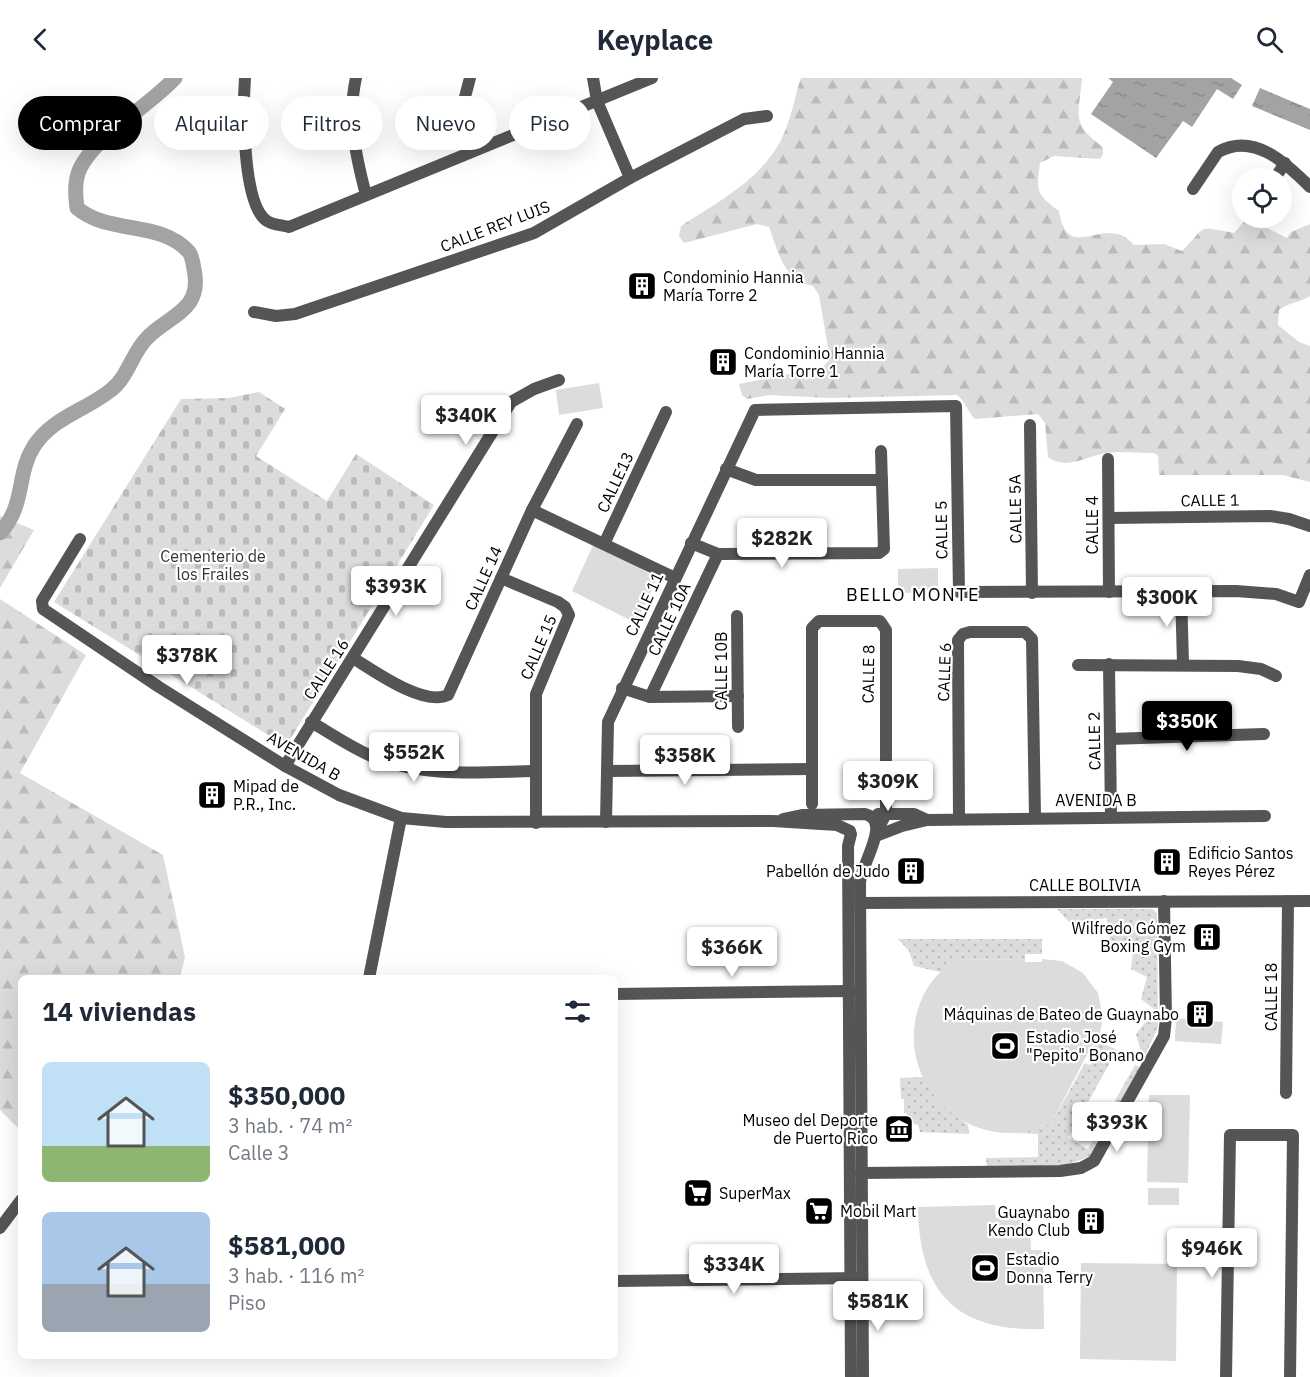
<!DOCTYPE html>
<html lang="es">
<meta charset="utf-8">
<style>
:root{--surface:#fff;--page:#f6f6f7;--text:#1f2937;--muted:#747a83;--accent:#000}
body{margin:0;font-family:"IBM Plex Sans",sans-serif;background:var(--page);color:var(--text);height:100vh;display:flex;flex-direction:column;font-size:22px;white-space:nowrap}
*{box-sizing:border-box;margin:0}
p{font-size:20px;color:var(--muted)}
.icon{flex:none;width:33px;height:33px;fill:none;stroke:currentColor;stroke-width:2;stroke-linecap:round;stroke-linejoin:round}
.map{position:relative;flex:1;overflow:hidden}
.panel{position:absolute;left:18px;top:897px;width:600px;height:384px;display:flex;flex-direction:column;background:var(--surface);border-radius:9px;box-shadow:0 6px 24px #0002}
.panel>*{flex:none}
.hud{position:absolute;left:18px;top:18px;width:600px;height:54px;display:flex;gap:12px}
.tools{position:absolute;left:1232px;top:90px;display:grid;gap:12px}
.tools a{display:grid;place-items:center;width:60px;height:60px;border-radius:50%;background:var(--surface);box-shadow:0 6px 24px #0002;font-size:30px}
.price{position:absolute;translate:-50% -51px;padding:0 14px;border-radius:6px;background:#fff;color:#222;font-size:20px;line-height:39px;filter:drop-shadow(0 2px 3px #0008)}
.price::after{content:'';position:absolute;left:50%;top:36px;width:18px;height:14px;margin-left:-9px;background:inherit;clip-path:polygon(0 0,100% 0,50% 100%)}
.price.on{background:var(--accent);color:#fff}
ul{padding:0;list-style:none}
li{display:flex;align-items:center;gap:18px;height:150px;padding:0 24px}
li span{display:grid;place-items:center;flex:none;width:168px;height:120px;border-radius:9px;color:#555}
li>.icon{margin-inline-start:auto}
span .icon{width:72px;height:72px;fill:#fffc;stroke-width:1}
li b{font-size:26px}
h2{display:flex;justify-content:space-between;align-items:center;height:72px;padding:0 24px;font-size:26px}
.pill{padding:0 21px;border-radius:27px;background:var(--surface);box-shadow:0 6px 24px #0002;font-size:21px;line-height:54px}
.pill.on{background:var(--accent);color:#fff}
header{display:flex;justify-content:space-between;align-items:center;height:78px;padding:0 24px;background:var(--surface);font-size:27px;font-weight:700}
.map>svg:first-child{display:block}
</style>
<header><svg class="icon" aria-label="back" viewBox="0 0 24 24"><path d="M15 5l-7 7 7 7"/></svg>Keyplace<svg class="icon" aria-label="search" viewBox="0 0 24 24"><circle cx="10" cy="10" r="6"/><path d="M15 15l6 6"/></svg></header>
<div class="map">
<svg width="1310" height="1299" viewBox="0 0 1310 1299">
<defs>
<pattern id="grass-dots" width="8" height="8" patternUnits="userSpaceOnUse" patternTransform="scale(1.5)"><rect width="8" height="8" fill="#dcdcdc"/><path d="M2 2h.1M6 6h.1" fill="none" stroke="#bbb" stroke-width="1.8" stroke-linecap="round"/></pattern>
<pattern id="forest-firs" width="22" height="20" patternUnits="userSpaceOnUse" patternTransform="scale(1.5)"><rect width="22" height="20" fill="#dcdcdc"/><path d="M5 1l3.5 6h-7zM16 11l3.5 6h-7z" fill="#bbb"/></pattern>
<pattern id="cemetery-stones" width="16" height="16" patternUnits="userSpaceOnUse" patternTransform="scale(1.5)"><rect width="16" height="16" fill="#dcdcdc"/><path d="M2 7V4a2 2 0 0 1 4 0v3zM10 15v-3a2 2 0 0 1 4 0v3z" fill="#bbb"/></pattern>
<pattern id="water-ripples" width="26" height="14" patternUnits="userSpaceOnUse" patternTransform="scale(1.5)"><rect width="26" height="14" fill="#a3a3a3"/><path d="M2 4q2-2 4 0t4 0M15 11q2-2 4 0t4 0" fill="none" stroke="#8b8b8b"/></pattern>
</defs>
<rect width="100%" height="100%" fill="#fff"/>
<g fill="url(#grass-dots)">
<polygon points="1057,831 1152,831 1157,835 1158,949 1143,982 1136,956 1155,932 1141,921 1147,899 1131,891 1134,865 1110,863 1107,840 1071,846"/>
<polygon points="898,861 1042,861 1042,876 1025,876 1025,881 954,882 940,894 914,888 909,873"/>
<polygon points="1098,963 1117,972 1068,1060 1088,1071 1135,987 1142,990 1092,1078 1065,1087 987,1088 986,1080 1038,1079 1038,1056 1014,1055 1034,1052 1052,1044 1085,985 1090,987 1098,973 1093,970"/>
<polygon points="923,999 939,1024 968,1047 969,1056 920,1054 918,1047 907,1043 907,1035 904,1035 904,1021 901,1021 900,1000"/>
</g>
<g fill="url(#forest-firs)">
<path d="M801 0H1082C1079 38 1070 45 1103 69V76L1100 81 1054 78 1040 85C1036 113 1036 116 1059 133 1067 182 1097 145 1123 158 1127 160 1131 164 1134 167L1164 166 1182 173C1208 147 1195 148 1234 155L1247 140 1287 160 1291 154 1310 146V218C1299 225 1289 224 1279 232L1278 247 1299 264 1310 268V404L1283 397H1159L1158 377 1153 375C1137 375 1117 372 1101 376 1083 380 1066 392 1048 379L1045 345 1038 336 975 341C967 333 966 324 957 317L831 320 769 317 747 321 742 317 739 306 823 289 830 281 819 217 813 208C783 201 779 176 769 149L757 146 684 165 679 158 681 148C720 122 767 99 785 53 792 37 795 17 801 0Z"/>
<polygon points="0,438 34,452 0,510"/>
<polygon points="0,521 86,577 20,695 163,777 185,879 180,900 21,900 21,1053 0,1032"/>
</g>
<polygon fill="url(#cemetery-stones)" points="259,314 285,331 256,378 327,423 356,376 434,427 286,668 54,524 181,321 229,320"/>
<g fill="#dcdcdc">
<polygon points="599,305 603,330 559,337 556,312"/>
<polygon points="596,461 657,501 636,545 572,513"/>
<polygon points="938,490 938,514 898,515 898,491"/>
<path d="M1025 881V884H1042V881L1062 883 1083 895 1098 915 1103 940 1098 963 1091 969 1052 1044 1048 1047C1036 1053 1022 1055 1008 1055 935 1053 889 973 928 909 935 898 944 891 953 882Z"/>
<polygon points="1176,940 1223,944 1221,966 1175,963"/>
<polygon points="1149,1017 1190,1017 1188,1105 1147,1104"/>
<rect x="1148" y="1110" width="31" height="17"/>
<path d="M995 1127 996 1140H1020L1030 1149 1031 1172H1043L1044 1251C956 1254 919 1215 918 1129Z"/>
<polygon points="1081,1185 1177,1186 1176,1283 1080,1281"/>
</g>
<g fill="url(#water-ripples)">
<polygon points="1108,0 1231,0 1242,7 1233,21 1217,11 1192,49 1183,43 1156,80 1091,36 1113,4"/>
<polygon points="1260,10 1310,31 1310,52 1252,28"/>
</g>
<g fill="none" stroke-linecap="round" stroke-linejoin="round">
<path stroke="#a3a3a3" stroke-width="15" d="M0 455C26 427 16 396 34 368 53 339 85 333 111 312 128 299 132 275 147 260 169 237 203 233 194 191 193 185 192 178 189 174 161 142 109 157 77 130 75 114 74 99 83 85 102 54 149 28 175 0"/>
<g stroke="#555" stroke-width="12">
<path d="M245 0C243 28 242 127 267 143 273 147 282 147 289 149L652 0"/>
<path d="M356 0C347 39 356 79 366 117"/>
<polyline points="593,0 597,23 630,100"/>
<polyline points="469,75 461,34 470,0"/>
<polyline points="1275,100 1285,85"/>
<path d="M1193 111 1218 74C1254 54 1286 85 1310 109"/>
<polyline points="254,234 276,238 295,236 534,155 630,100 744,41 767,38"/>
<polyline points="1030,347 1032,515"/>
<polyline points="1108,381 1109,514"/>
<polyline points="726,391 756,402 882,402"/>
<polyline points="532,432 675,500"/>
<polyline points="1109,440 1270,438 1289,441 1310,448"/>
<polyline points="80,461 42,523 43,531 159,609 285,688 339,717 401,740 446,744 773,743 837,747 850,753"/>
<polyline points="605,464 666,334"/>
<polyline points="691,465 718,476 879,475 884,471 881,373"/>
<polyline points="501,500 558,524 565,529 569,537 536,616 536,745"/>
<polyline points="1181,514 1183,586"/>
<polyline points="737,538 738,649"/>
<path d="M353 580C374 593 424 629 448 617L532 432 577 346"/>
<polyline points="1109,586 1111,738"/>
<polyline points="1078,587 1238,588 1261,591 1276,598"/>
<polyline points="622,610 650,619 738,618"/>
<polyline points="650,619 718,476"/>
<path d="M311 644C332 656 353 671 376 680 426 700 483 694 535 693"/>
<polyline points="1110,661 1264,656"/>
<polyline points="285,688 511,324 534,311 559,302"/>
<polyline points="607,693 811,691"/>
<polyline points="812,726 812,550 819,543 880,543 886,552 886,736 878,751"/>
<polyline points="878,736 914,736 927,742"/>
<polyline points="959,740 958,562 963,556 970,554 1025,554 1032,561 1035,739"/>
<path d="M783 741 802 737 865 736C892 743 862 784 860 804L863 1299"/>
<polyline points="606,744 608,644 755,332 956,328 959,514 1236,513 1276,516 1299,524 1310,497"/>
<polyline points="876,758 902,748 927,742 1265,738"/>
<polyline points="860,825 1310,823"/>
<polyline points="369,900 401,740"/>
<polyline points="615,916 850,913"/>
<polyline points="1286,1015 1288,823"/>
<polyline points="861,1095 1060,1093 1081,1090 1094,1083 1164,958 1166,940 1164,823"/>
<polyline points="0,1150 21,1122"/>
<polyline points="615,1203 860,1200"/>
<polyline points="851,1299 848,768 851,756"/>
<polyline points="1226,1299 1230,1057 1293,1057 1290,1299"/>
</g>
</g>
<defs>
<g id="building-square" transform="scale(1.5)"><rect x="-9" y="-9" width="18" height="18" rx="4" fill="#000" stroke="#fff"/><path d="M-4-6H4V6H1V3H-1V6H-4ZM-2.5-4.3h1.7v1.8h-1.7ZM.8-4.3h1.7v1.8H.8ZM-2.5-1h1.7V.8h-1.7ZM.8-1h1.7V.8H.8Z" fill="#fff"/></g>
<g id="stadium-square" transform="scale(1.5)"><rect x="-9" y="-9" width="18" height="18" rx="4" fill="#000" stroke="#fff"/><path d="M0-5a6.5 5 0 1 0 0 10a6.5 5 0 1 0 0-10ZM-3.5-1.8h7v3.6h-7Z" fill="#fff"/></g>
<g id="museum-square" transform="scale(1.5)"><rect x="-9" y="-9" width="18" height="18" rx="4" fill="#000" stroke="#fff"/><path d="M0-6L6-3V-2H-6V-3ZM-5-1h2V3h-2ZM-1-1h2V3h-2ZM3-1h2V3H3ZM-6 4H6V6H-6Z" fill="#fff"/></g>
<g id="supermarket-square" transform="scale(1.5)"><rect x="-9" y="-9" width="18" height="18" rx="4" fill="#000" stroke="#fff"/><path d="M-6-5.5h2.5l.6 2H6L4.5 2H-2.5L-4.4-4H-6ZM-1.5 3.2a1.3 1.3 0 1 0 .1 0ZM3 3.2a1.3 1.3 0 1 0 .1 0Z" fill="#fff"/></g>
</defs>
<g fill-rule="evenodd">
<use href="#building-square" x="642" y="208"/>
<use href="#building-square" x="723" y="284"/>
<use href="#building-square" x="212" y="717"/>
<use href="#building-square" x="1167" y="784"/>
<use href="#building-square" x="911" y="793"/>
<use href="#building-square" x="1207" y="859"/>
<use href="#building-square" x="1200" y="936"/>
<use href="#stadium-square" x="1005" y="968"/>
<use href="#museum-square" x="899" y="1051"/>
<use href="#supermarket-square" x="698" y="1115"/>
<use href="#supermarket-square" x="819" y="1133"/>
<use href="#building-square" x="1091" y="1143"/>
<use href="#stadium-square" x="985" y="1190"/>
</g>
<g text-anchor="middle" dominant-baseline="central" stroke-width="4.5" stroke-linejoin="round" paint-order="stroke">
<g font-size="16" fill="#000" stroke="#fff">
<text transform="translate(495 148) rotate(-21)">CALLE REY LUIS</text>
<text transform="translate(615 404) rotate(-65)">CALLE13</text>
<text transform="translate(1210 422) rotate(-1)">CALLE 1</text>
<text transform="translate(1015 431) rotate(-91)">CALLE 5A</text>
<text transform="translate(1092 447) rotate(-90)">CALLE 4</text>
<text transform="translate(941 452) rotate(-91)">CALLE 5</text>
<text transform="translate(483 500) rotate(-66)">CALLE 14</text>
<text transform="translate(644 526) rotate(-65)">CALLE 11</text>
<text transform="translate(669 541) rotate(-65)">CALLE 10A</text>
<text transform="translate(538 569) rotate(-67)">CALLE 15</text>
<text transform="translate(326 591) rotate(-57)">CALLE 16</text>
<text transform="translate(721 593) rotate(-90)">CALLE 10B</text>
<text transform="translate(944 594) rotate(-88)">CALLE 6</text>
<text transform="translate(868 596) rotate(-89)">CALLE 8</text>
<text transform="translate(1094 663) rotate(-91)">CALLE 2</text>
<text transform="translate(304 678) rotate(30)">AVENIDA B</text>
<text x="1096" y="722">AVENIDA B</text>
<text x="1085" y="807">CALLE BOLIVIA</text>
<text transform="translate(1271 919) rotate(-90)">CALLE 18</text>
</g>
<g font-size="16" fill="#000" stroke="#fff" text-anchor="start">
<text x="663" y="199">Condominio Hannia<tspan x="663" dy="18">María Torre 2</tspan></text>
<text x="744" y="275">Condominio Hannia<tspan x="744" dy="18">María Torre 1</tspan></text>
<text x="233" y="708">Mipad de<tspan x="233" dy="18">P.R., Inc.</tspan></text>
<text x="1188" y="775">Edificio Santos<tspan x="1188" dy="18">Reyes Pérez</tspan></text>
<text x="890" y="793" text-anchor="end">Pabellón de Judo</text>
<text x="1186" y="850" text-anchor="end">Wilfredo Gómez<tspan x="1186" dy="18">Boxing Gym</tspan></text>
<text x="1179" y="936" text-anchor="end">Máquinas de Bateo de Guaynabo</text>
<text x="1026" y="959">Estadio José<tspan x="1026" dy="18">"Pepito" Bonano</tspan></text>
<text x="878" y="1042" text-anchor="end">Museo del Deporte<tspan x="878" dy="18">de Puerto Rico</tspan></text>
<text x="719" y="1115">SuperMax</text>
<text x="840" y="1133">Mobil Mart</text>
<text x="1070" y="1134" text-anchor="end">Guaynabo<tspan x="1070" dy="18">Kendo Club</tspan></text>
<text x="1006" y="1181">Estadio<tspan x="1006" dy="18">Donna Terry</tspan></text>
</g>
<g font-size="16" fill="#333" stroke="#fff">
<text x="213" y="478">Cementerio de<tspan x="213" dy="18">los Frailes</tspan></text>
</g>
<g font-size="18" letter-spacing="1.5" fill="#000" stroke="#fff">
<text x="913" y="516">BELLO MONTE</text>
</g>
</g>
</svg>
<div class="tools">
<a><svg class="icon" aria-label="locate" viewBox="0 0 24 24"><circle cx="12" cy="12" r="6"/><path d="M12 2v4M12 18v4M2 12h4M18 12h4"/></svg></a>
</div>
<b class="price" style="left:466px;top:368px">$340K</b>
<b class="price" style="left:782px;top:491px">$282K</b>
<b class="price" style="left:396px;top:539px">$393K</b>
<b class="price" style="left:1167px;top:550px">$300K</b>
<b class="price" style="left:187px;top:608px">$378K</b>
<b class="price on" style="left:1187px;top:674px">$350K</b>
<b class="price" style="left:414px;top:705px">$552K</b>
<b class="price" style="left:685px;top:708px">$358K</b>
<b class="price" style="left:888px;top:734px">$309K</b>
<b class="price" style="left:732px;top:900px">$366K</b>
<b class="price" style="left:1117px;top:1075px">$393K</b>
<b class="price" style="left:1212px;top:1201px">$946K</b>
<b class="price" style="left:734px;top:1217px">$334K</b>
<b class="price" style="left:878px;top:1254px">$581K</b>
<div class="hud">
<a class="pill on">Comprar</a>
<a class="pill">Alquilar</a>
<a class="pill">Filtros</a>
<a class="pill">Nuevo</a>
<a class="pill">Piso</a>
</div>
<section class="panel">
<h2>14 viviendas<svg class="icon" aria-label="filters" viewBox="0 0 24 24"><path d="M4 7h16M4 17h16"/><circle cx="9" cy="7" r="2"/><circle cx="15" cy="17" r="2"/></svg></h2>
<ul>
<li><span style="background:linear-gradient(#bfe0f5 70%,#8fb573 0)"><svg class="icon" aria-label="home" viewBox="0 0 24 24"><path d="M3 11l9-7 9 7M6 9v11h12V9"/></svg></span><div><b>$350,000</b><p>3 hab. · 74 m²</p><p>Calle 3</p></div></li>
<li><span style="background:linear-gradient(#a9c7e8 60%,#9aa5b1 0)"><svg class="icon" aria-label="home" viewBox="0 0 24 24"><path d="M3 11l9-7 9 7M6 9v11h12V9"/></svg></span><div><b>$581,000</b><p>3 hab. · 116 m²</p><p>Piso</p></div></li>
</ul>
</section>
</div>
